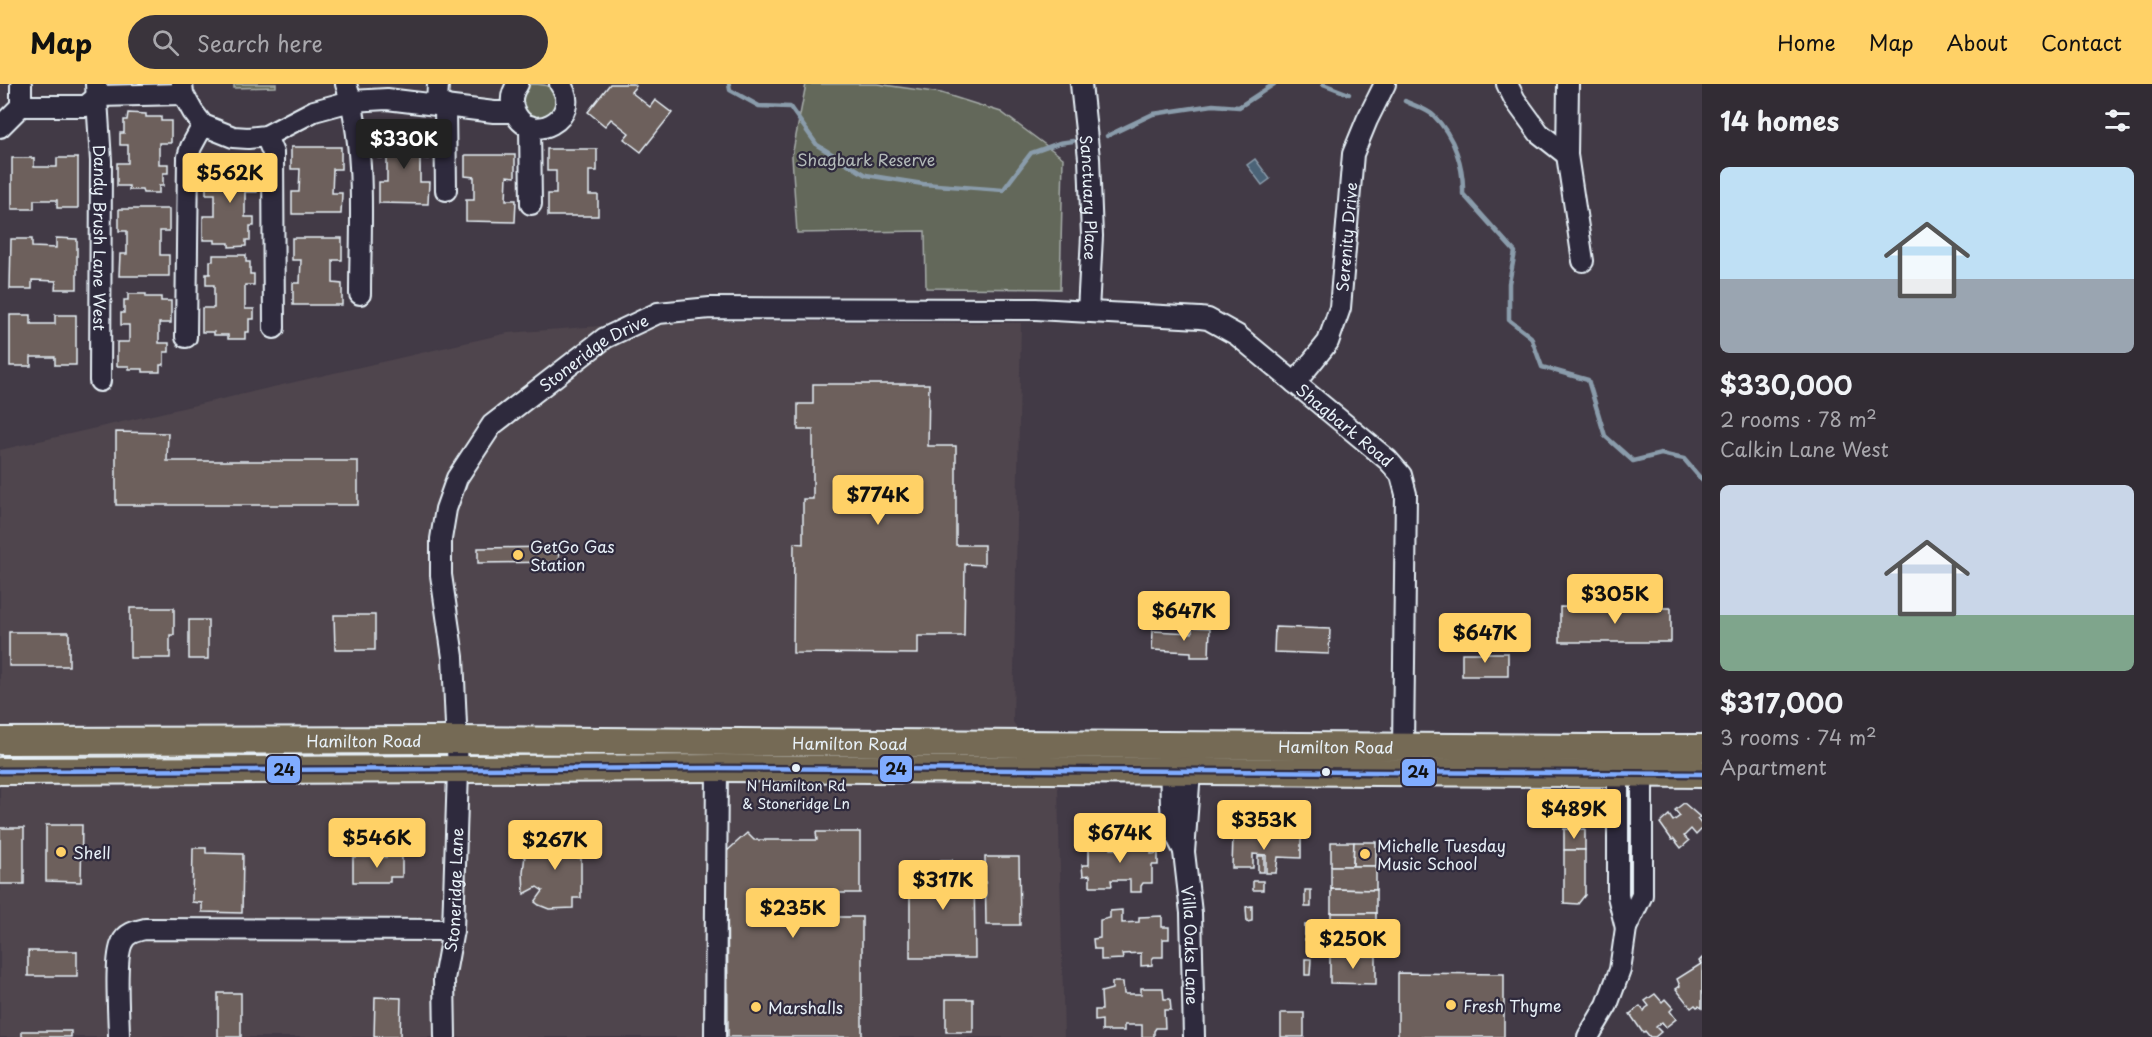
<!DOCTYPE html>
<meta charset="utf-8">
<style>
:root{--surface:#322c34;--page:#3a343c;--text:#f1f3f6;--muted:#a8a7ac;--accent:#ffd166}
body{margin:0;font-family:"Playpen Sans",sans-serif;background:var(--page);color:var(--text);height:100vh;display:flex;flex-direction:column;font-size:22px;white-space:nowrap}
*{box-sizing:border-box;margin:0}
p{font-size:20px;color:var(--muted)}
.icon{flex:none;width:33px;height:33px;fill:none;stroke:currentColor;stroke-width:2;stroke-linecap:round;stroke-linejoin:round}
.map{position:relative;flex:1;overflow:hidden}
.sheet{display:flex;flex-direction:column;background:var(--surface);width:450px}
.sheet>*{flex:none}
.price{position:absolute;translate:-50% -51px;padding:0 14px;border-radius:6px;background:var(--accent);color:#111;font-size:20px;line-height:39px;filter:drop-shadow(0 2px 3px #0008)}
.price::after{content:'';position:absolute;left:50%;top:36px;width:18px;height:14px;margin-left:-9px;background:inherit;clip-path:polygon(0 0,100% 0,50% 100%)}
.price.on{background:#222;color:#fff}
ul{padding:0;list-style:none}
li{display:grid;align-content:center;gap:12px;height:318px;padding:0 18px}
li span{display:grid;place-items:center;height:186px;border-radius:9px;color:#555}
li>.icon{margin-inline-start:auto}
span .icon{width:108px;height:108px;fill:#fffc;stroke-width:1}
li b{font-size:26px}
h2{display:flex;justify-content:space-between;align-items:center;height:72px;padding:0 18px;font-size:26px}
header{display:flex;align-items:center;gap:36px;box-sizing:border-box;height:84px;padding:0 30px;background:var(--accent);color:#111}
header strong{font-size:28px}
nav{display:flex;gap:33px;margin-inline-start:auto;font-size:21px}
.search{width:420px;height:54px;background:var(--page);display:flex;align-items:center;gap:15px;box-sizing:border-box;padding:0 21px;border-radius:33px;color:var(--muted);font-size:22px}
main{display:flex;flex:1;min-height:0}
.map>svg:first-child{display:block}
</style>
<header>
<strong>Map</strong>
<div class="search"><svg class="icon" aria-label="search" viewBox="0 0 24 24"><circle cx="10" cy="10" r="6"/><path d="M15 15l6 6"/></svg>Search here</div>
<nav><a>Home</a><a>Map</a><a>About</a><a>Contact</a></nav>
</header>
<main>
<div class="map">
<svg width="1702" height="953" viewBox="0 0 1702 953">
<rect width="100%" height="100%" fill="#423a46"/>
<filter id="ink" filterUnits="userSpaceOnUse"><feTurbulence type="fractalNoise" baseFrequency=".0167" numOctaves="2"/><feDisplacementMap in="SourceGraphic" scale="12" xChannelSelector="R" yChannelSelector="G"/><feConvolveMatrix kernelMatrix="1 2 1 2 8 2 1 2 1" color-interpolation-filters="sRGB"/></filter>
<g filter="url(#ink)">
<polygon fill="#4f454d" points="666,237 1021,239 1013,638 1058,703 1064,953 0,953 0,366 508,249"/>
<g fill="#63685a" stroke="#a6aca9" stroke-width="1.5">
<polygon points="234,0 276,0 276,3 234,4"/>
<path d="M530 0C551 0 558 2 557 25L542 36 525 31 520 13Z"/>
<polygon points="806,0 877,0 941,9 1001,28 1063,74 1060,205 926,204 925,147 797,149 792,72"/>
</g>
<polygon fill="#4c6377" stroke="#8a9cab" stroke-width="1.5" points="1255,75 1270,95 1262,101 1247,81"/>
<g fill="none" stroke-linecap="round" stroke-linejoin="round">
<g stroke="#8a9cab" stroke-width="4.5">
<polyline points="729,0 730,6 759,22 790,23 817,61 866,91 923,100 1003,106 1031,69 1059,59 1073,57"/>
<polyline points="1323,0 1349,10"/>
<path d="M1405 17C1414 22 1427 25 1434 32 1454 52 1464 82 1463 110L1515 168 1509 199V236L1531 253 1542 283 1588 296 1605 352 1633 377 1661 370 1684 375 1702 396"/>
<polyline points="1107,52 1153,30 1213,21 1239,23 1274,0"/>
</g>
</g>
<g fill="#6d605c" stroke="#e8f1f8" stroke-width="1.5">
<polygon points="610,0 634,0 636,2 631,8 650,23 655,16 672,29 641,68 624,55 629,49 611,35 605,42 588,28"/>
<polygon points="128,29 146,30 146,33 161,33 161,37 171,37 171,59 159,59 159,80 168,80 168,89 163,89 163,102 159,102 159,109 143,109 142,106 129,106 129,102 117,102 117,79 128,79 128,61 120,61 120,49 124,49 124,36 127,36"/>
<polygon points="378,53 428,53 428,75 420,74 420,98 429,98 428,120 379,119 379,98 387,98 387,74 378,74"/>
<polygon points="291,63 341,63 341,85 333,85 332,109 342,109 341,130 292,130 292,108 299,108 300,85 291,85"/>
<polygon points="547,65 597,65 597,87 589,87 589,111 598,111 598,132 548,132 548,110 556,110 556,87 547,87"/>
<polygon points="465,71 515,71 515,93 507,92 506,116 516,116 515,138 466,137 466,116 474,116 474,93 465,92"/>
<polygon points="12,74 34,74 34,83 57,83 57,74 78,74 78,124 57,124 57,116 34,116 34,125 12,125"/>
<polygon points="214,78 232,78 232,81 247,81 247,86 257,86 257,108 245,108 245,133 254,133 254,142 250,142 250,156 246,156 246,162 229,163 229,159 215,159 215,156 203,156 203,132 215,132 215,110 206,110 206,98 210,98 210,85 214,85"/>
<polygon points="119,125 169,125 169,147 160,147 160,171 169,171 169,192 119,192 120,170 127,170 127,147 119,147"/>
<polygon points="56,154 77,155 77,205 55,205 56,197 32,196 32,205 10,205 11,155 32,155 32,163 56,164"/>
<polygon points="292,154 342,154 342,176 333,176 333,199 342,200 342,221 293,221 293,199 300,199 301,176 292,176"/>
<polygon points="213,171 246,171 246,178 250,178 250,190 254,190 254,201 245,201 245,225 254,225 254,235 249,235 249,248 245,248 245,255 228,255 228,251 214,251 214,248 202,248 202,224 214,224 214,201 206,201 206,190 210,190 210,177 213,177"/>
<polygon points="128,210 146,210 146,213 161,213 161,217 171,217 171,239 159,239 159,259 169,259 169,268 164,268 164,281 160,281 160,288 143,288 143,285 129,285 129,282 117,282 117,258 129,258 129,241 121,241 121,229 124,229 124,216 128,216"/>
<polygon points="10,231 31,231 31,240 55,240 55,231 76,231 76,281 55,281 55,273 31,273 31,282 10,282"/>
<polygon points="813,300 929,300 928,362 956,362 956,461 984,461 984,481 965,480 964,552 918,552 918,570 793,569 794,459 803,460 803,415 813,415 813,346 798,346 798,320 813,320"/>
<polygon points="116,348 168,349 167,377 358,377 358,421 116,421"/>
<polygon points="558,463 559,478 478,479 478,464"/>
<polygon points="1560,523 1671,524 1671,558 1560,558"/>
<polygon points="130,524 174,524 174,551 170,551 170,574 130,574"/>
<polygon points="334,531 375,531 375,566 335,566"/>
<rect x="189" y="536" width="19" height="39"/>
<polygon points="1192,543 1210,544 1209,573 1191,573 1191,568 1152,566 1153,547 1192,549"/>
<polygon points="1275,543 1330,545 1329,570 1274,568"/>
<rect x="9" y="548" width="60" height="34"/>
<rect x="1462" y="569" width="46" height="23"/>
<polygon points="1684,719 1700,733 1697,735 1702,741 1702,745 1696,751 1691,745 1684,752 1689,757 1681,764 1674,755 1672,756 1660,739 1669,731 1673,737 1680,732 1675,726"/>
<polygon points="556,740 573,740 573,765 578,766 578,774 581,774 581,814 573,814 573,824 549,825 539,821 535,818 543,807 537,803 524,810 523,788 525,771 535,770 536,766 552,766"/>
<polygon points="46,741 82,741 81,798 46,797"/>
<rect x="0" y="744" width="24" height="56"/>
<rect x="1564" y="745" width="21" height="21"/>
<polygon points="816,748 860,748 860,809 800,809 800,833 862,833 862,953 728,953 727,767 747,749 754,756 817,756"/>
<polygon points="1233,751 1254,751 1253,754 1301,753 1301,774 1278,773 1276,789 1266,789 1266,771 1253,770 1253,784 1232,784"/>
<polygon points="1099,753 1111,753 1111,765 1129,765 1129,759 1151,759 1151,770 1158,769 1158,781 1152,781 1152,799 1143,799 1141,802 1141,808 1130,808 1130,796 1111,796 1112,802 1090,802 1090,791 1083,792 1082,781 1089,781 1089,762 1100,760"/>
<polygon points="1331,758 1354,758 1353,782 1331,782"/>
<polygon points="1354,758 1376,758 1376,782 1353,782"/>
<polygon points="193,764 206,764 206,769 243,770 242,829 202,828 202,819 192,818"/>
<polygon points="1564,766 1585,766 1585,811 1578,820 1564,819"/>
<rect x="1258" y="772" width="6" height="16"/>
<polygon points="353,773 402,773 402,793 390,793 390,798 353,798"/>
<polygon points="985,773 1019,773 1020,841 986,841"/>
<polygon points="941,776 952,776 952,779 974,779 975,874 910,874 910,782 941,781"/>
<polygon points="1331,782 1376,782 1376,806 1331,805"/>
<rect x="1253" y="797" width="10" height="9"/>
<polygon points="1331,805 1376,806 1376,829 1331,829"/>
<rect x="1305" y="806" width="6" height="17"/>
<polygon points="1252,822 1252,837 1247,838 1246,823"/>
<polygon points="1122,826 1122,839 1139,838 1139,833 1162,832 1162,843 1169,843 1169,855 1163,855 1163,873 1154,873 1152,875 1152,881 1141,882 1141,869 1122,870 1123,875 1101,876 1101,865 1094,865 1093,855 1100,854 1100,836 1110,834 1110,827"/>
<rect x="1331" y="829" width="45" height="14"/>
<polygon points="1305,841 1311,841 1311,857 1305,856"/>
<rect x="1331" y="843" width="45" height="14"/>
<polygon points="1331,857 1376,857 1376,872 1330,871"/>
<rect x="28" y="867" width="49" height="25"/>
<polygon points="1330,871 1376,872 1376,900 1330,899"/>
<polygon points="1702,874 1702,924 1699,922 1697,923 1695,921 1691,924 1676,905 1680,902 1677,895 1701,880 1699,877"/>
<polygon points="1305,875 1311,875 1310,891 1305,891"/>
<polygon points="1398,889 1504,890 1504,953 1398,953"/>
<polygon points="1112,898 1123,898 1124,910 1141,910 1141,904 1163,904 1164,915 1170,915 1171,926 1164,926 1165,944 1156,944 1154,947 1154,953 1142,953 1142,941 1124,941 1124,947 1102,947 1102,936 1095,937 1095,926 1102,926 1101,908 1112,905"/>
<rect x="218" y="909" width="23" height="44"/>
<polygon points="1655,910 1662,918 1665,915 1673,924 1670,927 1676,935 1666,943 1662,938 1656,943 1661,948 1655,953 1650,953 1645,947 1643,949 1630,930 1640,922 1644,927 1646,924 1649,922 1645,917"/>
<polygon points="375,913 401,914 400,953 374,953"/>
<rect x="946" y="915" width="27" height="33"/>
<rect x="1281" y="929" width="23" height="24"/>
<rect x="22" y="947" width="49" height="6"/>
</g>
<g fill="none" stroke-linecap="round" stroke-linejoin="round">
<g stroke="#e8f1f8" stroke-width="24">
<g id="minor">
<polyline points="21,0 21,22"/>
<path id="s1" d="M96 0 101 77 100 297"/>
<polyline points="182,0 183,10 193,28 203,41 233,53 248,54 266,52 314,27 351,17 387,15 494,28 514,28"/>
<path d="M346 0C367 65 360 142 360 210"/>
<path d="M518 0C512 8 510 17 514 26 528 64 585 34 560 0"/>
<path id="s2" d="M1081 0 1089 74 1092 152 1088 227"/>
<polyline points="1507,0 1515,16 1539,49 1567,71"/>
<polyline points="1568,0 1567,71 1583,177"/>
<polyline points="437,20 438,0"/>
<polyline points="445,21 446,106"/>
<polyline points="530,42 531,120"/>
<polyline points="0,43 21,22 86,22 98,12 183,10"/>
<polyline points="266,52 273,69 274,244"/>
<polyline points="186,253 188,73 191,63 203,41"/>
<path id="s3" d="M1295 299 1328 258 1340 224 1353 70 1367 36 1385 0"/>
<path d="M1171 674C1171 706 1167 738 1183 765"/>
<path id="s4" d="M1191 674 1184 768 1191 829 1194 953"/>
<polyline points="1623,678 1618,691 1618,812 1626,844"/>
<path d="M119 953C119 932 114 876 122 859 126 849 136 847 145 845L453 846"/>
<path id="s5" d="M445 953 444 895 453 846 458 686 453 573 441 491V455L446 425 457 394 492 341 605 254 658 229 710 224 1036 225 1200 234 1208 235 1237 251 1388 376 1401 391 1406 410 1403 663"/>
<polyline points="715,953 717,684"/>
<polyline points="1588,953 1607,921 1620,886 1626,844 1642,811 1642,691 1636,677"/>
</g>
</g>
<g stroke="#e8f1f8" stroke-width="30">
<g id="major">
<path id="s6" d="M0 657 457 656 1592 664H1702"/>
<polyline points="0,687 717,684 1702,690"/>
</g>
</g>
<use href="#minor" stroke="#2f2a3d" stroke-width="20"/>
<use href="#major" stroke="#756a55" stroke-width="26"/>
<g stroke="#2f2a3d" stroke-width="9">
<polyline id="bus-1" points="0,687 717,684 1702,690"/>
</g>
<use href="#bus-1" stroke="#80acff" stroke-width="4.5"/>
</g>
</g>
<g fill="#ffd166" stroke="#2f2a3d" stroke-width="2">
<circle cx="518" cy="471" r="6"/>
<circle cx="61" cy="768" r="6"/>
<circle cx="1365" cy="770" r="6"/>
<circle cx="1451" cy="921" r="6"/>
<circle cx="756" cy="923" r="6"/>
</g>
<g fill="#e8f1f8" stroke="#2f2a3d" stroke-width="2">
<circle cx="796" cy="684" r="5"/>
<circle cx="1326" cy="688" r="5"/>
</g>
<g text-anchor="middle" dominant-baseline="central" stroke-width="4.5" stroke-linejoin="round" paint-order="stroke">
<g font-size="14" fill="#e8f1f8" stroke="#2f2a3d">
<text x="796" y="701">N Hamilton Rd<tspan x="796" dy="18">&amp; Stoneridge Ln</tspan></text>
</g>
<g font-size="16" fill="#b3bab9" stroke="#2f2a3d">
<text x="866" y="75">Shagbark Reserve</text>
</g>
<g font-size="16" fill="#e8f1f8" stroke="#2f2a3d">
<text stroke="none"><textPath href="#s2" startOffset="114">Sanctuary Place</textPath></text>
<text stroke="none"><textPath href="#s3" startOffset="160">Serenity Drive</textPath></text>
<text stroke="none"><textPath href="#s1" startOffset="154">Dandy Brush Lane West</textPath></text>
<text stroke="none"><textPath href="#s5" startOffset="752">Stoneridge Drive</textPath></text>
<text stroke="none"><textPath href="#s5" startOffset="1552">Shagbark Road</textPath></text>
<text stroke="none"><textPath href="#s6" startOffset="364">Hamilton Road</textPath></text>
<text stroke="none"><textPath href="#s6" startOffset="850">Hamilton Road</textPath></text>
<text stroke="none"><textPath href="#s6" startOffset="1336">Hamilton Road</textPath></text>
<text stroke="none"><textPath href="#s5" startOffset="148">Stoneridge Lane</textPath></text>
<text stroke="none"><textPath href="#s4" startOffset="188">Villa Oaks Lane</textPath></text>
</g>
<g font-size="16" fill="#e8f1f8" stroke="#2f2a3d" text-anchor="start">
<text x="530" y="462">GetGo Gas<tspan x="530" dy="18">Station</tspan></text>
<text x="1377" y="761">Michelle Tuesday<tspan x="1377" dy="18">Music School</tspan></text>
<text x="73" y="768">Shell</text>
<text x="1463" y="921">Fresh Thyme</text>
<text x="768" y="923">Marshalls</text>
</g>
</g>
<g stroke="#2f2a3d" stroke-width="2">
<rect x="879" y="671" width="34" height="28" rx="6" fill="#80acff"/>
<rect x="266" y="671" width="35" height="29" rx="6" fill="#80acff"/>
<rect x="1401" y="674" width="35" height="29" rx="6" fill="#80acff"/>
</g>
<g font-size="16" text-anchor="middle" font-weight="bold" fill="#111">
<text x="896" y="691">24</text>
<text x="284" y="692">24</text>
<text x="1418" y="694">24</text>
</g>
</svg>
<b class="price on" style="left:404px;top:86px">$330K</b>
<b class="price" style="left:230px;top:120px">$562K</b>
<b class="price" style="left:878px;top:442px">$774K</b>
<b class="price" style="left:1615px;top:541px">$305K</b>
<b class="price" style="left:1184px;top:558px">$647K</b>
<b class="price" style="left:1485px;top:580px">$647K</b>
<b class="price" style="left:1574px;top:756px">$489K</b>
<b class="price" style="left:1264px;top:767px">$353K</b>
<b class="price" style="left:1120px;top:780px">$674K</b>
<b class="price" style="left:377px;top:785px">$546K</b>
<b class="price" style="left:555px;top:787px">$267K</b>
<b class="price" style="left:943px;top:827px">$317K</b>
<b class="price" style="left:793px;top:855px">$235K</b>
<b class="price" style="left:1353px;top:886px">$250K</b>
</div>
<section class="sheet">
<h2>14 homes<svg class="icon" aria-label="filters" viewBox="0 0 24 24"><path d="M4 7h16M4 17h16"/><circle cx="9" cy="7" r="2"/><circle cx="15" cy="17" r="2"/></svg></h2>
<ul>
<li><span style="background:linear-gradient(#bfe0f5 60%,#9aa5b1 0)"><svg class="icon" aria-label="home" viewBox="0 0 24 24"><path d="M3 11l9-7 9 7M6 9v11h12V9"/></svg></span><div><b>$330,000</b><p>2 rooms · 78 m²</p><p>Calkin Lane West</p></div></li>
<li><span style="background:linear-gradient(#c9d6e8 70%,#7fa58c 0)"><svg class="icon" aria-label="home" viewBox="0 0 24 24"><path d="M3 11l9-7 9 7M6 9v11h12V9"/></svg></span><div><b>$317,000</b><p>3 rooms · 74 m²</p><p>Apartment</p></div></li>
</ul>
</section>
</main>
